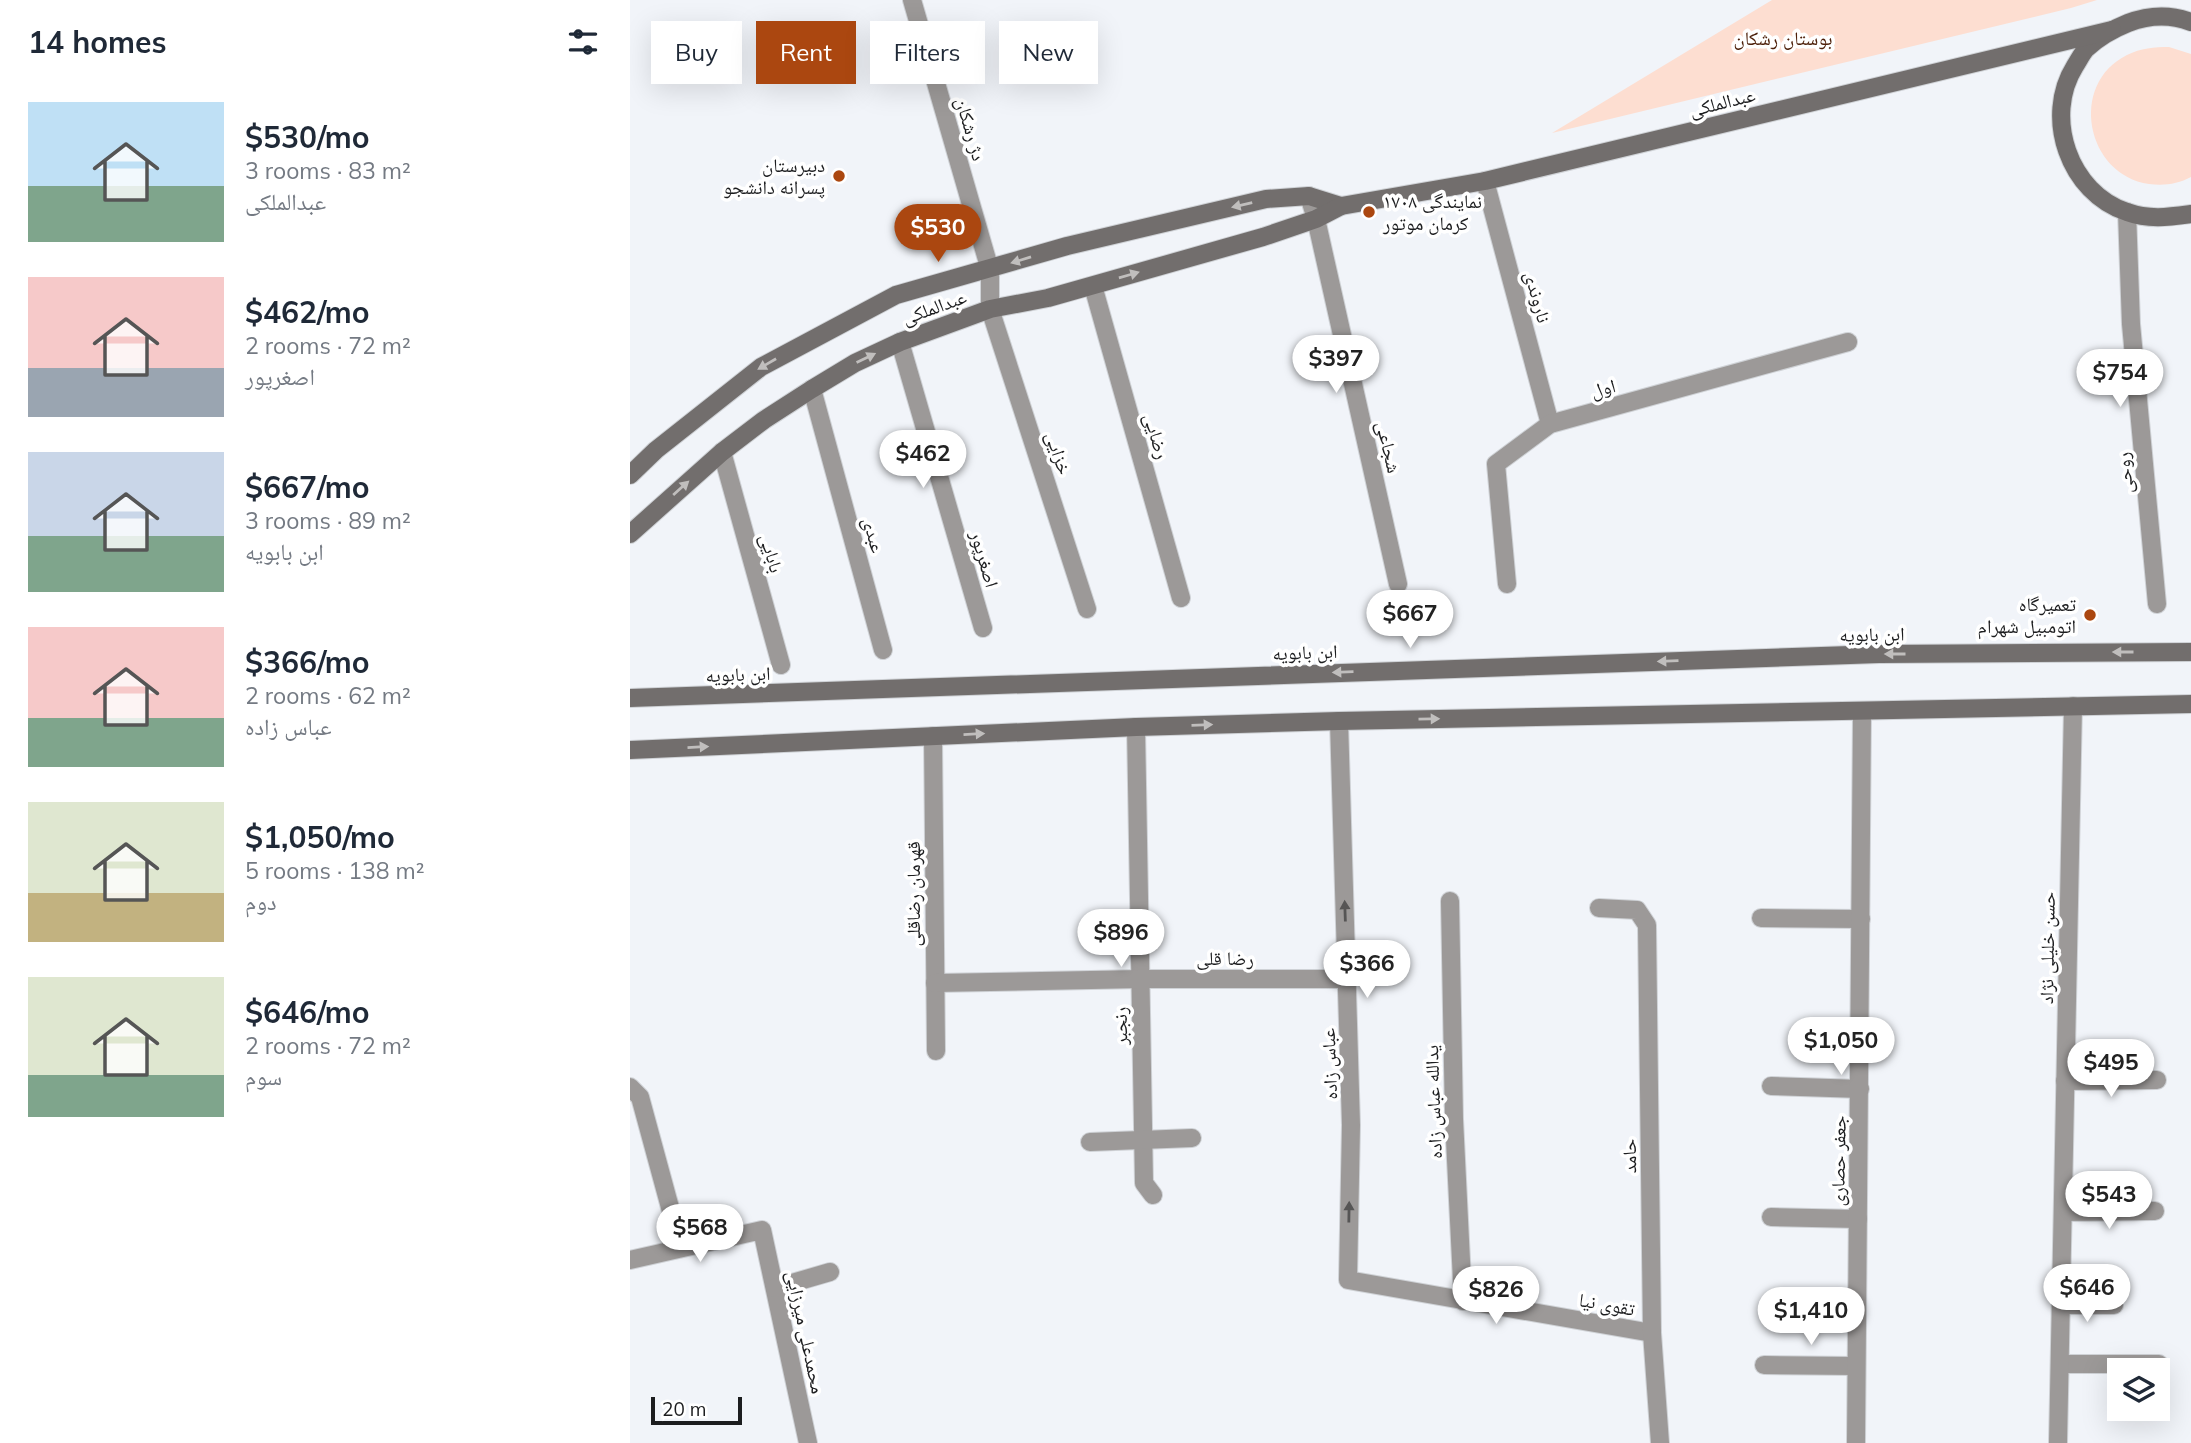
<!DOCTYPE html>
<meta charset="utf-8">
<style>
:root{--surface:#fff;--page:#f2f2f3;--text:#1f2937;--muted:#747a83;--accent:#ab4710}
body{margin:0;font-family:Mulish,"Noto Naskh Arabic",sans-serif;background:var(--page);color:var(--text);height:100vh;display:flex;flex-direction:column;font-size:26px;white-space:nowrap}
*{box-sizing:border-box;margin:0}
p{font-size:23px;color:var(--muted)}
.icon{flex:none;width:38px;height:38px;fill:none;stroke:currentColor;stroke-width:2;stroke-linecap:round;stroke-linejoin:round}
.map{position:relative;flex:1;overflow:hidden}
.drawer{display:flex;flex-direction:column;background:var(--surface);width:630px}
.drawer>*{flex:none}
.hud{position:absolute;left:21px;top:21px;width:665px;height:63px;display:flex;gap:14px}
.fabs{position:absolute;left:1477px;top:1358px;display:grid;gap:14px}
.fabs a{display:grid;place-items:center;width:63px;height:63px;border-radius:0px;background:var(--surface);box-shadow:0 7px 28px #0002;font-size:35px}
.scale{position:absolute;left:21px;bottom:18px;width:91px;box-sizing:border-box;padding-left:7px;border:4px solid #1c1d1f;border-top:0;font-size:19px;line-height:24px;white-space:nowrap;color:#1c1d1f;-webkit-text-stroke:5px #fff;paint-order:stroke}
.price{position:absolute;translate:-50% -60px;padding:0 16px;border-radius:24px;background:#fff;color:#222;font-size:23px;line-height:46px;filter:drop-shadow(0 2px 4px #0008)}
.price::after{content:'';position:absolute;left:50%;top:42px;width:21px;height:16px;margin-left:-10px;background:inherit;clip-path:polygon(0 0,100% 0,50% 100%)}
.price.active{background:var(--accent);color:#fff}
ul{padding:0;list-style:none}
li{display:flex;align-items:center;gap:21px;height:175px;padding:0 28px}
li span{display:grid;place-items:center;flex:none;width:196px;height:140px;border-radius:0px;color:#555}
li>.icon{margin-inline-start:auto}
span .icon{width:84px;height:84px;fill:#fffc;stroke-width:1}
li b{font-size:30px}
h2{display:flex;justify-content:space-between;align-items:center;height:84px;padding:0 28px;font-size:30px}
.chip{padding:0 24px;border-radius:0px;background:var(--surface);box-shadow:0 7px 28px #0002;font-size:24px;line-height:63px}
.chip.active{background:var(--accent);color:#fff}
main{display:flex;flex:1;min-height:0}
.map>svg:first-child{display:block}
</style>
<main>
<section class="drawer">
<h2>14 homes<svg class="icon" aria-label="filters" viewBox="0 0 24 24"><path d="M4 7h16M4 17h16"/><circle cx="9" cy="7" r="2"/><circle cx="15" cy="17" r="2"/></svg></h2>
<ul>
<li><span style="background:linear-gradient(#bfe0f5 60%,#7fa58c 0)"><svg class="icon" aria-label="home" viewBox="0 0 24 24"><path d="M3 11l9-7 9 7M6 9v11h12V9"/></svg></span><div><b>$530/mo</b><p>3 rooms · 83 m²</p><p>عبدالملکی</p></div></li>
<li><span style="background:linear-gradient(#f6c9c9 65%,#9aa5b1 0)"><svg class="icon" aria-label="home" viewBox="0 0 24 24"><path d="M3 11l9-7 9 7M6 9v11h12V9"/></svg></span><div><b>$462/mo</b><p>2 rooms · 72 m²</p><p>اصغرپور</p></div></li>
<li><span style="background:linear-gradient(#c9d6e8 60%,#7fa58c 0)"><svg class="icon" aria-label="home" viewBox="0 0 24 24"><path d="M3 11l9-7 9 7M6 9v11h12V9"/></svg></span><div><b>$667/mo</b><p>3 rooms · 89 m²</p><p>ابن بابویه</p></div></li>
<li><span style="background:linear-gradient(#f6c9c9 65%,#7fa58c 0)"><svg class="icon" aria-label="home" viewBox="0 0 24 24"><path d="M3 11l9-7 9 7M6 9v11h12V9"/></svg></span><div><b>$366/mo</b><p>2 rooms · 62 m²</p><p>عباس زاده</p></div></li>
<li><span style="background:linear-gradient(#dfe7d0 65%,#c2b280 0)"><svg class="icon" aria-label="home" viewBox="0 0 24 24"><path d="M3 11l9-7 9 7M6 9v11h12V9"/></svg></span><div><b>$1,050/mo</b><p>5 rooms · 138 m²</p><p>دوم</p></div></li>
<li><span style="background:linear-gradient(#dfe7d0 70%,#7fa58c 0)"><svg class="icon" aria-label="home" viewBox="0 0 24 24"><path d="M3 11l9-7 9 7M6 9v11h12V9"/></svg></span><div><b>$646/mo</b><p>2 rooms · 72 m²</p><p>سوم</p></div></li>
</ul>
</section>
<div class="map">
<svg width="1561" height="1443" viewBox="0 0 1561 1443">
<rect width="100%" height="100%" fill="#f1f4f9"/>
<g fill="#fdded1">
<polygon points="1142,0 1467,0 1441,8 922,133"/>
<path d="M1539 47 1561 54V177C1548 184 1534 186 1519 184 1456 175 1438 84 1497 55 1511 48 1524 47 1539 47Z"/>
</g>
<g fill="none" stroke-linecap="round" stroke-linejoin="round">
<g stroke="#cfd2d6" stroke-width="20">
<polyline id="lane" points="282,0 360,270"/>
</g>
<g stroke="#cfd2d6" stroke-width="20">
<g id="street">
<polyline points="855,181 920,424"/>
<polyline points="679,196 686,219 768,584"/>
<polyline points="1497,212 1501,324 1527,604"/>
<polyline points="360,270 360,309 457,609"/>
<polyline points="463,286 551,598"/>
<polyline points="270,342 353,628"/>
<polyline points="182,389 253,650"/>
<polyline points="92,452 151,665"/>
<polyline points="877,584 866,464 920,424 1218,342"/>
<polyline points="709,721 721,1125 718,1280 1022,1333"/>
<polyline points="506,727 514,1183 523,1195"/>
<polyline points="303,736 306,1051"/>
<polyline points="820,901 824,1119 833,1301"/>
<polyline points="969,908 1007,910 1017,925 1022,1333 1030,1443"/>
<polyline points="1131,918 1231,919"/>
<polyline points="305,983 511,979 717,979"/>
<polyline points="1435,1081 1527,1080"/>
<polyline points="1141,1086 1230,1089"/>
<polyline points="0,1087 10,1097 51,1248"/>
<polyline points="460,1142 562,1138"/>
<polyline points="1433,1212 1525,1211"/>
<polyline points="1141,1217 1228,1219"/>
<polyline points="0,1260 132,1230 178,1443"/>
<polyline points="145,1288 200,1272"/>
<polyline points="1431,1305 1484,1305"/>
<polyline points="1430,1364 1529,1364"/>
<polyline points="1134,1365 1226,1366"/>
<polyline points="1226,1443 1232,711"/>
<polyline points="1428,1443 1443,706"/>
</g>
</g>
<g stroke="#cfd2d6" stroke-width="20">
<g id="secondary">
<path d="M1561 22C1540 14 1519 15 1498 23 1483 29 1469 37 1457 48 1452 53 1449 60 1445 66 1413 117 1439 193 1497 212 1519 220 1539 217 1561 214"/>
<polyline points="0,475 26,450 131,367 266,295 437,246 636,199 679,196 711,206"/>
<polyline points="0,534 92,452 134,420 182,389 225,363 270,342 360,309 418,298 633,237 686,219 711,206 855,181 1482,30"/>
<polyline points="0,698 1249,654 1561,652"/>
<polyline points="0,750 506,727 709,721 1561,704"/>
</g>
</g>
<use href="#lane" stroke="#9c9998" stroke-width="18"/>
<use href="#street" stroke="#9c9998" stroke-width="18"/>
<use href="#secondary" stroke="#726e6d" stroke-width="18"/>
</g>
<defs><path id="oneway-solid" d="M-6-.8H1V-3.2L6.5 0L1 3.2V.8H-6Z" transform="scale(1.75)"/></defs>
<g fill="#c0bebd">
<use href="#oneway-solid" transform="translate(612 205) rotate(167)"/>
<use href="#oneway-solid" transform="translate(391 260) rotate(163)"/>
<use href="#oneway-solid" transform="translate(499 275) rotate(-16)"/>
<use href="#oneway-solid" transform="translate(236 358) rotate(-26)"/>
<use href="#oneway-solid" transform="translate(137 364) rotate(150)"/>
<use href="#oneway-solid" transform="translate(51 488) rotate(-42)"/>
<use href="#oneway-solid" transform="translate(1493 652) rotate(180)"/>
<use href="#oneway-solid" transform="translate(1265 654) rotate(180)"/>
<use href="#oneway-solid" transform="translate(1038 661) rotate(178)"/>
<use href="#oneway-solid" transform="translate(713 672) rotate(178)"/>
<use href="#oneway-solid" transform="translate(799 719) rotate(-1)"/>
<use href="#oneway-solid" transform="translate(572 725) rotate(-2)"/>
<use href="#oneway-solid" transform="translate(344 734) rotate(-3)"/>
<use href="#oneway-solid" transform="translate(68 747) rotate(-3)"/>
</g>
<g fill="#565555">
<use href="#oneway-solid" transform="translate(715 911) rotate(-92)"/>
<use href="#oneway-solid" transform="translate(719 1212) rotate(-89)"/>
</g>
<g fill="#ab4710" stroke="#fff" stroke-width="2.5">
<circle cx="209" cy="176" r="7"/>
<circle cx="739" cy="212" r="7"/>
<circle cx="1460" cy="615" r="7"/>
</g>
<g text-anchor="middle" dominant-baseline="central" stroke-width="7" stroke-linejoin="round" paint-order="stroke">
<g font-size="19" fill="#4d200a" stroke="#fff">
<text x="1153" y="38">بوستان رشکان</text>
</g>
<g font-size="19" fill="#1c1d1f" stroke="#fff">
<text transform="translate(1092 102) rotate(-14)">عبدالملکی</text>
<text transform="translate(341 129) rotate(74)">دژ رشکان</text>
<text transform="translate(908 297) rotate(75)">ناروندی</text>
<text transform="translate(304 307) rotate(-20)">عبدالملکی</text>
<text transform="translate(973 388) rotate(-15)">اول</text>
<text transform="translate(527 436) rotate(74)">رضایی</text>
<text transform="translate(759 447) rotate(77)">شجاعی</text>
<text transform="translate(429 453) rotate(72)">خزایی</text>
<text transform="translate(1494 473) rotate(-95)">روحی</text>
<text transform="translate(244 535) rotate(75)">عبدی</text>
<text transform="translate(142 553) rotate(74)">بابایی</text>
<text transform="translate(355 559) rotate(74)">اصغرپور</text>
<text transform="translate(1242 634) rotate(-1)">ابن بابویه</text>
<text transform="translate(675 652) rotate(-2)">ابن بابویه</text>
<text transform="translate(108 674) rotate(-2)">ابن بابویه</text>
<text transform="translate(283 894) rotate(-90)">قهرمان رضاقلی</text>
<text transform="translate(1417 948) rotate(-89)">حسن خلیلی نژاد</text>
<text x="595" y="958">رضا قلی</text>
<text transform="translate(490 1026) rotate(-91)">رنجبر</text>
<text transform="translate(699 1064) rotate(-92)">عباس زاده</text>
<text transform="translate(803 1102) rotate(-92)">یدالله عباس زاده</text>
<text transform="translate(999 1156) rotate(-91)">حامد</text>
<text transform="translate(1208 1161) rotate(-89)">جعفر حصاری</text>
<text transform="translate(977 1304) rotate(10)">تقوی نیا</text>
<text transform="translate(176 1332) rotate(78)">محمدعلی میرزایی</text>
</g>
<g font-size="19" fill="#1c1d1f" stroke="#fff" text-anchor="end">
<text x="195" y="165">دبیرستان<tspan x="195" dy="22">پسرانه دانشجو</tspan></text>
<text x="753" y="201" text-anchor="start">نمایندگی ۱۷۰۸<tspan x="753" dy="22">کرمان موتور</tspan></text>
<text x="1446" y="604">تعمیرگاه<tspan x="1446" dy="22">اتومبیل شهرام</tspan></text>
</g>
</g>
</svg>
<div class="fabs">
<a><svg class="icon" aria-label="layers" viewBox="0 0 24 24"><path d="M12 4l9 5-9 5-9-5zM3 14l9 5 9-5"/></svg></a>
</div>
<div class="scale">20 m</div>
<b class="price active" style="left:308px;top:264px">$530</b>
<b class="price" style="left:706px;top:395px">$397</b>
<b class="price" style="left:1490px;top:409px">$754</b>
<b class="price" style="left:293px;top:490px">$462</b>
<b class="price" style="left:780px;top:650px">$667</b>
<b class="price" style="left:491px;top:969px">$896</b>
<b class="price" style="left:737px;top:1000px">$366</b>
<b class="price" style="left:1211px;top:1077px">$1,050</b>
<b class="price" style="left:1481px;top:1099px">$495</b>
<b class="price" style="left:1479px;top:1231px">$543</b>
<b class="price" style="left:70px;top:1264px">$568</b>
<b class="price" style="left:1457px;top:1324px">$646</b>
<b class="price" style="left:866px;top:1326px">$826</b>
<b class="price" style="left:1181px;top:1347px">$1,410</b>
<div class="hud">
<a class="chip">Buy</a>
<a class="chip active">Rent</a>
<a class="chip">Filters</a>
<a class="chip">New</a>
</div>
</div>
</main>
